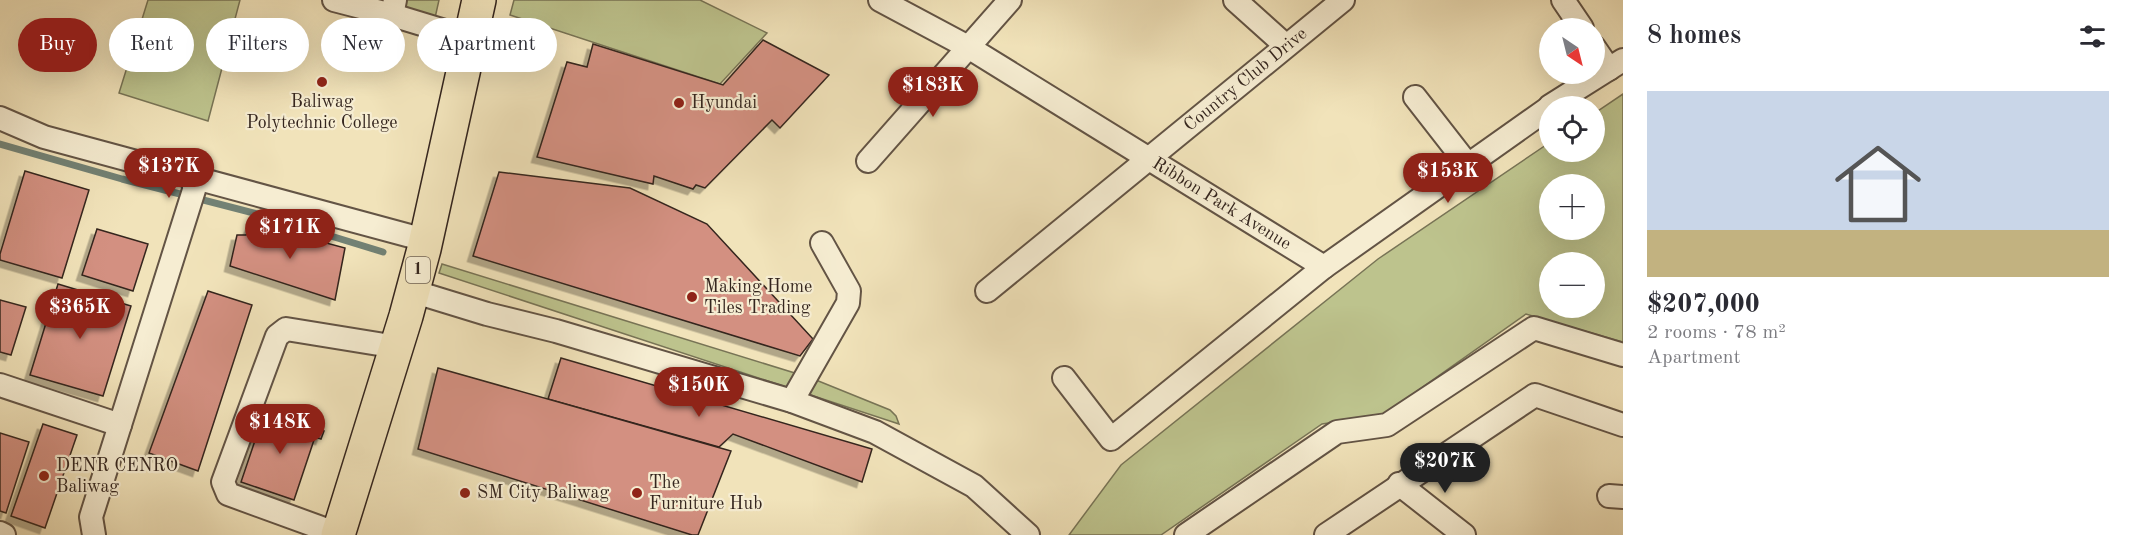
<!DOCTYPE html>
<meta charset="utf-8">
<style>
:root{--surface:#fff;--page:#f7f7f7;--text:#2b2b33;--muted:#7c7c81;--accent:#8f2418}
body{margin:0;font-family:"Old Standard TT",serif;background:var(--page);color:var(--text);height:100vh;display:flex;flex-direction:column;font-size:22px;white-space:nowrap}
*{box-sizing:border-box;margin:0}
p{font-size:20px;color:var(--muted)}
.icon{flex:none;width:33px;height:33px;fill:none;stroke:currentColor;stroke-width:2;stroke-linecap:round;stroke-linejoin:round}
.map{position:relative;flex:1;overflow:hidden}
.drawer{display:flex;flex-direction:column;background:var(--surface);width:510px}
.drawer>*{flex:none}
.banner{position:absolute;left:18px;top:18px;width:570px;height:54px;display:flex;gap:12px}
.needle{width:39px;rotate:145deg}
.controls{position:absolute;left:1539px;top:18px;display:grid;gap:12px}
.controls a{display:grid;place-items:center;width:66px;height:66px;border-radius:50%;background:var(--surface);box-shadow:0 6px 24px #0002;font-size:30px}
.price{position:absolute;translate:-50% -51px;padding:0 14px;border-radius:21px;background:var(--accent);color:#fff;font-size:20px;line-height:39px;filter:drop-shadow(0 2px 3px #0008)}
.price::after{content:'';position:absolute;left:50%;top:36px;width:18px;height:14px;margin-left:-9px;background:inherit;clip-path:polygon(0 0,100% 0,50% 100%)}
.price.on{background:#222;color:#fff}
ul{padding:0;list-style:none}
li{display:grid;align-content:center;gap:12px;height:318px;padding:0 24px}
li span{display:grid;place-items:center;height:186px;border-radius:0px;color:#555}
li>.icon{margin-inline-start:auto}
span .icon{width:108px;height:108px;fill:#fffc;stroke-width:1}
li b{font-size:26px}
h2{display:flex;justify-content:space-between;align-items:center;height:72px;padding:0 24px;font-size:26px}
.pill{padding:0 21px;border-radius:27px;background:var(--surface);box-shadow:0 6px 24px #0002;font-size:21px;line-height:54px}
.pill.on{background:var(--accent);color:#fff}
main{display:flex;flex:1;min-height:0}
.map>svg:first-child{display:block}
</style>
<main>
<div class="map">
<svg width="1623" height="535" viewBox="0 0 1623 535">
<defs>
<filter id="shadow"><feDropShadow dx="-5.5" dy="5.5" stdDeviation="0" flood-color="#0004"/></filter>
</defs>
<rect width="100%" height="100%" fill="#f1e3ba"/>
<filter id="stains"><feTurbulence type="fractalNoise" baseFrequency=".00333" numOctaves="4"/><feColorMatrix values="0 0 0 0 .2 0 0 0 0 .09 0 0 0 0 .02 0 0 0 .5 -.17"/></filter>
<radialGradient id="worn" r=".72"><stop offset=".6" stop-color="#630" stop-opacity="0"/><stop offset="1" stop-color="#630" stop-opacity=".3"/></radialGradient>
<g fill="#bdc38d" stroke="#787456" stroke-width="1.5" fill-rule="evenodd">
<polygon points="148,0 240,0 208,121 119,93"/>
<polygon points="371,0 439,0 435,18"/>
<polygon points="514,0 700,0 767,33 720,84 510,15"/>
<path d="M1623 94V342L1526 314 1383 415 1322 424 1161 535H1069L1121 465 1378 259 1549 143 1550 152H1594L1595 113ZM1550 184H1594V230H1550ZM1550 262H1594V308H1550Z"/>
<polygon points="442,264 811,378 890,410 896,416 899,424 439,273"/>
</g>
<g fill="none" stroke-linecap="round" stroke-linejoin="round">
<polyline stroke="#728174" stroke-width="7" points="0,144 122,179 269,217 383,252"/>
</g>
<g fill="#d39081" stroke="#34251e" stroke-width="1.5" filter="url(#shadow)">
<polygon points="763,40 829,75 780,128 772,120 705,188 696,185 693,189 654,176 653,184 537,157 567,62 587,67 593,44 723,85"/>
<polygon points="25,171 89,190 62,278 0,260 0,254"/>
<polygon points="499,172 630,188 707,224 813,339 800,356 473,256"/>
<polygon points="252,223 345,248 335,300 230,266 237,235 246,235"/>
<polygon points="97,229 148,244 133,291 82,275"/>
<polygon points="58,284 131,306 103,396 30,375"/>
<polygon points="208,291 252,305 198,471 149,453"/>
<polygon points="0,300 26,307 11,355 0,352"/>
<polygon points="561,358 872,449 862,482 733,434 719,447 548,399"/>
<polygon points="438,368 731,451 698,535 692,535 418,449"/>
<polygon points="265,411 324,431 321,439 315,437 294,500 241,482"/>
<polygon points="43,424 77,435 45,528 11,516"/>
<polygon points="0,433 29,442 6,513 0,511"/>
</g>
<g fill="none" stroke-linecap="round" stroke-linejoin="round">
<g stroke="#635445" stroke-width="26">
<g id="minor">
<polyline points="334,0 392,15 395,0"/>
<path id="s1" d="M880 0 968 47 1324 267"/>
<polyline points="1235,0 1285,45"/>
<polyline points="1563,0 1582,28"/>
<polyline points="392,15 471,39"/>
<polyline points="1594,47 1609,69"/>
<polyline points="1415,97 1468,165"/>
<polyline points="1550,106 1623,60"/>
<polyline points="0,118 44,137 425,240"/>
<polyline points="868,161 1010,0"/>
<polyline points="412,291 487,314 556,331 792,401 875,432 974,486 1028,535"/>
<path id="s2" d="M987 291 1343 0"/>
<polyline points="1064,378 1111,439 1324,267 1550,107"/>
<polyline points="0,385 120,425"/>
<polyline points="792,401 848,303 849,291 822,243"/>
<polyline points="1399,484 1464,535"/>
<polyline points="1609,496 1623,497"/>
<polyline points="0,533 4,535"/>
<polyline points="338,534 228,494 223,482 277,336 286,329 397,347"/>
<polyline points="94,535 91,517 194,190 194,177"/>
<polyline points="1186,535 1337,432 1387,425 1534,328 1623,355"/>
<polyline points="1326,535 1535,395 1623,425"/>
</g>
</g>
<g stroke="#34251e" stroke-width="36">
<polyline id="highway" points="338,535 406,316 424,249 479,0"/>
</g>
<use href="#minor" stroke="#f6edd2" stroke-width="22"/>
<use href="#highway" stroke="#f1e3ba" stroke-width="33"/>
</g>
<g fill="#8f2418" stroke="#f6edd2" stroke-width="2">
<circle cx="322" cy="82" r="6"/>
<circle cx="679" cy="103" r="6"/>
<circle cx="692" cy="297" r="6"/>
<circle cx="44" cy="476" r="6"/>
<circle cx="465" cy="493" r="6"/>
<circle cx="637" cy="493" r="6"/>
</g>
<g text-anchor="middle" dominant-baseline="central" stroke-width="4.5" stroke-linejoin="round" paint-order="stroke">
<rect fill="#f6edd2" stroke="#6e6154" stroke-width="1.5" x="406" y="257" width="24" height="26" rx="4.5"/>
<g font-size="16" font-weight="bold" fill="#34251e">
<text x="418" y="270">1</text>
</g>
<g font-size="18" fill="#34251e" stroke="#f6edd2">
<text stroke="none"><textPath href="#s2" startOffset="334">Country Club Drive</textPath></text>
<text stroke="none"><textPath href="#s1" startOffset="398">Ribbon Park Avenue</textPath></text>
</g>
<g font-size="18" fill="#34251e" stroke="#f6edd2" text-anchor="start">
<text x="322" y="102" text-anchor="middle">Baliwag<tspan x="322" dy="21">Polytechnic College</tspan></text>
<text x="691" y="103">Hyundai</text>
<text x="704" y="287">Making Home<tspan x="704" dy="21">Tiles Trading</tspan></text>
<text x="56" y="466">DENR CENRO<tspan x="56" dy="21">Baliwag</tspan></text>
<text x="649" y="483">The<tspan x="649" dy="21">Furniture Hub</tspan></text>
<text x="477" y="493">SM City Baliwag</text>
</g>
</g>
<rect width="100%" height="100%" filter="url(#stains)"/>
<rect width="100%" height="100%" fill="url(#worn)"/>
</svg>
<div class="controls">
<a><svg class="needle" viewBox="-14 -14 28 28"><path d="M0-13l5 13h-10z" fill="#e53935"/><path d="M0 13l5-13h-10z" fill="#7c7c81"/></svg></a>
<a><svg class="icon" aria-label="locate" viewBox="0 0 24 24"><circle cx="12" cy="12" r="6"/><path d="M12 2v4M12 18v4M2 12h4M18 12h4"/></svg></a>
<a>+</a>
<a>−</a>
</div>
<b class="price" style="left:933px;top:118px">$183K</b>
<b class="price" style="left:169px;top:199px">$137K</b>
<b class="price" style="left:1448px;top:204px">$153K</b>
<b class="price" style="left:290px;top:260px">$171K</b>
<b class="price" style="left:80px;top:340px">$365K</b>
<b class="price" style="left:699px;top:418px">$150K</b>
<b class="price" style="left:280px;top:455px">$148K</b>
<b class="price on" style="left:1445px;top:494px">$207K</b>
<div class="banner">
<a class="pill on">Buy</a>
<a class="pill">Rent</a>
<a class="pill">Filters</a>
<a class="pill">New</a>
<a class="pill">Apartment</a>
</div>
</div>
<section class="drawer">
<h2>8 homes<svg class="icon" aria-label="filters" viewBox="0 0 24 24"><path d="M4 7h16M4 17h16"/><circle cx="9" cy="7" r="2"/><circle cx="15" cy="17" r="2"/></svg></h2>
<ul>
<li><span style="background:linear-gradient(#c9d6e8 75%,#c2b280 0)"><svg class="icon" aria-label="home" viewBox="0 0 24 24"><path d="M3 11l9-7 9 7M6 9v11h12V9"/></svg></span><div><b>$207,000</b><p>2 rooms · 78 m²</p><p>Apartment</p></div></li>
</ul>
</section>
</main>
